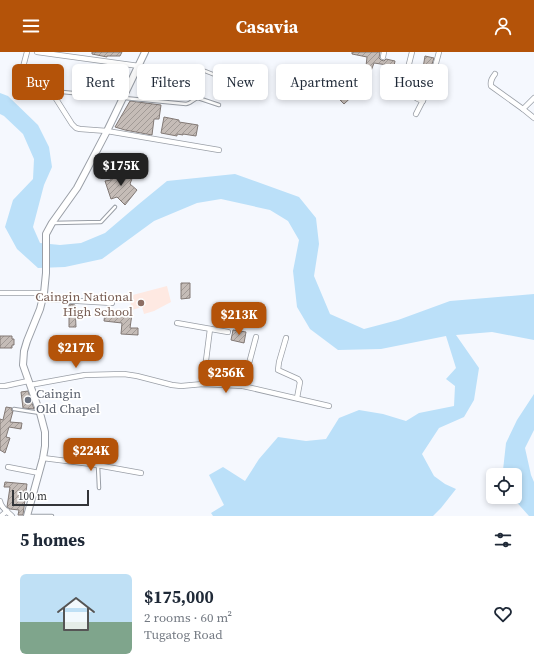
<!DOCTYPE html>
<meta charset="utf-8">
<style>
:root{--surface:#fff;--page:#f2f2f3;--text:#1f2937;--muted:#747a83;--line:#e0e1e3;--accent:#b45309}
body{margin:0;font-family:"Source Serif 4",serif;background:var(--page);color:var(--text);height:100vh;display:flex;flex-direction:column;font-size:15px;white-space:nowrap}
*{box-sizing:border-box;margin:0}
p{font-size:13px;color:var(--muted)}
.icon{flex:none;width:22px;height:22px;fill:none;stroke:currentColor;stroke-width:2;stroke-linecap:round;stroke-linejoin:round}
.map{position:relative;height:464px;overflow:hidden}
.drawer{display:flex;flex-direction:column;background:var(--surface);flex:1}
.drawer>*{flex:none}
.hud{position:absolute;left:12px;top:12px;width:510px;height:36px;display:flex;gap:8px}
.buttons{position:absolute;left:486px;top:416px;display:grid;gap:8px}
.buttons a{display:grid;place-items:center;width:36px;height:36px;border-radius:6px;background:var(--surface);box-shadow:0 2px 6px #0003;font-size:20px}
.scale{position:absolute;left:12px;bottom:10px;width:77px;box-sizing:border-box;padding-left:4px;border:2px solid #333539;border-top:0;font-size:11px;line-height:14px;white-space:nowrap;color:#333539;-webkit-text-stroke:3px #fff;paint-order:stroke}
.price{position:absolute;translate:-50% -34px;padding:0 9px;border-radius:8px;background:var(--accent);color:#fff;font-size:13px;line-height:26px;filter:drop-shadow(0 1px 2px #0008)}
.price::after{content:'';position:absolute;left:50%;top:24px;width:12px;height:9px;margin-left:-6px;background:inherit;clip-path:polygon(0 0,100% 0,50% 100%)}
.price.active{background:#222;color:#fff}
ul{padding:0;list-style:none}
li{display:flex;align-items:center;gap:12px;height:100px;padding:0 20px}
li+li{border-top:1px solid var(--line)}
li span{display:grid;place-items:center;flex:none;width:112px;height:80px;border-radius:6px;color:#555}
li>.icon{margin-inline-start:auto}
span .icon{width:48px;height:48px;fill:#fffc;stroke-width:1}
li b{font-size:17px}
h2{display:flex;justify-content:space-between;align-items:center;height:48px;padding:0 20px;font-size:17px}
.pill{padding:0 14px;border-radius:6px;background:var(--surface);box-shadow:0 2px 6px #0003;font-size:14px;line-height:36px}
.pill.active{background:var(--accent);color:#fff}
header{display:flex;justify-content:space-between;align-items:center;height:52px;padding:0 20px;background:var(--accent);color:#fff;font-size:18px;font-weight:700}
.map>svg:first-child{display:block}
</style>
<header><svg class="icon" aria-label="menu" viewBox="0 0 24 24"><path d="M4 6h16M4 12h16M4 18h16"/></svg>Casavia<svg class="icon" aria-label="person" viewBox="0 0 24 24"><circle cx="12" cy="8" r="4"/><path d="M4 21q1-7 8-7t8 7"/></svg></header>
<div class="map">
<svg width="534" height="464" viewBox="0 0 534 464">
<defs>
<pattern id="building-hatch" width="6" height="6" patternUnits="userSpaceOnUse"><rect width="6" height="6" fill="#c5bcb7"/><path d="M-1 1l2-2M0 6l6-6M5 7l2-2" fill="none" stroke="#a19a96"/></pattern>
</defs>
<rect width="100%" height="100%" fill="#f5f8fe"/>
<polygon fill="#fee9e2" points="167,234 171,250 154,259 144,262 142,255 132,258 129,244"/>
<g fill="#bbe0f9">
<polygon points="0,41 8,44 38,73 49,95 52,115 44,133 33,175 40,191 60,193 81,191 105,181 139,152 167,129 235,122 299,145 316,166 319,192 314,224 330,262 364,277 398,268 450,249 534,242 534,288 492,280 456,283 479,316 474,348 464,365 439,376 422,402 434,424 445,432 456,437 441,456 433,464 213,464 211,461 224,453 209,423 223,415 245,429 259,407 278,385 306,389 326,387 339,366 359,358 383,362 406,369 419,361 454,354 455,334 446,327 456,316 446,284 381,297 338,298 310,277 297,255 293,219 299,188 288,169 270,158 221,147 197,151 154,169 102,207 65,215 38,216 17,197 5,175 13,148 33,127 34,107 23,82 4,64 0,62"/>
<polygon points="534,342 534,378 525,396 531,423 534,430 534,464 529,464 512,445 515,445 515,423 504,423 503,418 506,391 517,368"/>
</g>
<g fill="url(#building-hatch)" stroke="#827975">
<polygon points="92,0 122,0 120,4 107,4 107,5 92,2"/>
<polygon points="352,0 380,0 379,6 381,8 384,9 386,7 395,9 394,14 374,11 371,19 366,14 367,5 352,2"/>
<polygon points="425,4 434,6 428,24 422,22"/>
<polygon points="339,18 359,38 344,52 339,47 338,48 335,45 336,44 330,38 341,27 336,24"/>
<polygon points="109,21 128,24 119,42 95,39 97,25 106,26"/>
<polygon points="170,27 176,29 172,39 164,36"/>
<polygon points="130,49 161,53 159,67 154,67 152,83 125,78 115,75"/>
<polygon points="164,65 179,68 179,70 198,73 196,84 183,82 183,83 177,82 177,84 161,81"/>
<polygon points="111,121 134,121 130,132 137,138 125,153 117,145 111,147 105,129 111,128"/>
<polygon points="181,231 190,231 190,246 181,247"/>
<polygon points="69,252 75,253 76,275 69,275"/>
<polygon points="105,260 132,262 130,276 138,276 138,283 121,282 122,271 104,269"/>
<polygon points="233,278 246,280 244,291 231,288"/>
<polygon points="0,284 12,284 12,287 14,287 14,293 12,293 12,296 0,296"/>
<polygon points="28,339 34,357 23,356 21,340"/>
<polygon points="6,355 12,356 11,358 13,359 10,370 22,371 21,377 9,375 6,385 10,386 5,401 0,398 0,367 3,368"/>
<polygon points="5,430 27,432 23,463 18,463 19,458 10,457 7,455 10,435 4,435"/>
</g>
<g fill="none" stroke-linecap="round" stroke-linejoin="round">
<g stroke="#9a9fa7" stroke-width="4.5">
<g id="service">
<polyline points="139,14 170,15 205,19 230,29"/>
<path d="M52 39 186 52C191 52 193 47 198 46L219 53"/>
<polyline points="53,171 101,170 115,155"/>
<polyline points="14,357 40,361"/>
<polyline points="98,414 99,436"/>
<polyline points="28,464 52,464"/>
</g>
</g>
<g stroke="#9a9fa7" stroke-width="6">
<g id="minor">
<polyline points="27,0 23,15 25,18 51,39 72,72 76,76 80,77 107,79 219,98"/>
<polyline points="37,0 139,14"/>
<path d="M412 0 404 32C405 40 416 47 423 49"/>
<polyline points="383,5 384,0"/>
<path d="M495 22C492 26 490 29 491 34L523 57"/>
<polyline points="534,46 523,57 534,66"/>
<path d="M416 62C428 41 433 23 439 0"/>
<polyline points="0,241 44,241"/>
<polyline points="43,247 112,251"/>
<polyline points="177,271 228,280"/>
<polyline points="286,286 279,310 278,318 298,327 300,330 297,346"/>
<polyline points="203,332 210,277"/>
<polyline points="30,333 85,323 124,322 137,324 172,333 181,334 203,332 243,334 329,354"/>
<polyline points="0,334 5,334 28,329"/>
<polyline points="243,334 256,285"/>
<polyline points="43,406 91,412 141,421"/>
<polyline points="8,415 39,421"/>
<path d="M0 449C1 456 7 459 12 464"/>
<polyline points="1,464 7,459"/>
</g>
</g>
<g stroke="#9a9fa7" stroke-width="8">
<polyline id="tertiary" points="27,464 43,406 45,394 45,380 40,361 23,313 24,299 27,289 40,257 44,241 46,221 46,182 52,171 77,136 85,121 107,79 145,0"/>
</g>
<use href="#service" stroke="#fff" stroke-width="2.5"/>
<use href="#minor" stroke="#fff" stroke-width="4.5"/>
<use href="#tertiary" stroke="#fff" stroke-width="6"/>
</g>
<circle fill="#8d6e63" stroke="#fff" stroke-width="1.5" cx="141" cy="251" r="4"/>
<circle fill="#6b7280" stroke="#fff" stroke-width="1.5" cx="28" cy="348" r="4"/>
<g text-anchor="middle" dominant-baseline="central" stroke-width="3.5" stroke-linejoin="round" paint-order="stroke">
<g font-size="13" fill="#785e54" stroke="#fff" text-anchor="end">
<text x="133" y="244">Caingin National<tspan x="133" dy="15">High School</tspan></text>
</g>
<g font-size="13" fill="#5b616d" stroke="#fff" text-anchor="start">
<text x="36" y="341">Caingin<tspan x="36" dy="15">Old Chapel</tspan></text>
</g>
</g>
</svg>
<div class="buttons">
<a><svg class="icon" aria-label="locate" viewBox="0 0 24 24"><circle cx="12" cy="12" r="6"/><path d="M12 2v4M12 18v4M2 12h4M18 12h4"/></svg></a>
</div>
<div class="scale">100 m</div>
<b class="price active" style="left:121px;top:135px">$175K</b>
<b class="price" style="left:239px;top:284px">$213K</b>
<b class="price" style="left:76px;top:317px">$217K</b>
<b class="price" style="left:226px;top:342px">$256K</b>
<b class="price" style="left:91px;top:420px">$224K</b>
<div class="hud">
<a class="pill active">Buy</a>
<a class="pill">Rent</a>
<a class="pill">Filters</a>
<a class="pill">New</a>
<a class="pill">Apartment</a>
<a class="pill">House</a>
</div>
</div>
<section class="drawer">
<h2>5 homes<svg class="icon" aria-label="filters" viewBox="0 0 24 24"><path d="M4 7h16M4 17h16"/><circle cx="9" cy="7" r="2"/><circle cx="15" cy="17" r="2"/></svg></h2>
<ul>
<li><span style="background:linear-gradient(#bfe0f5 60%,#7fa58c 0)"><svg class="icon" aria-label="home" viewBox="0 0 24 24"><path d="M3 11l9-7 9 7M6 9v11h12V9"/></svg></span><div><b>$175,000</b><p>2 rooms · 60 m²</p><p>Tugatog Road</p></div><svg class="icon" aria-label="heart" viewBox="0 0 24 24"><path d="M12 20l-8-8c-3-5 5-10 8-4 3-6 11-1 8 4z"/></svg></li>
</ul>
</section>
